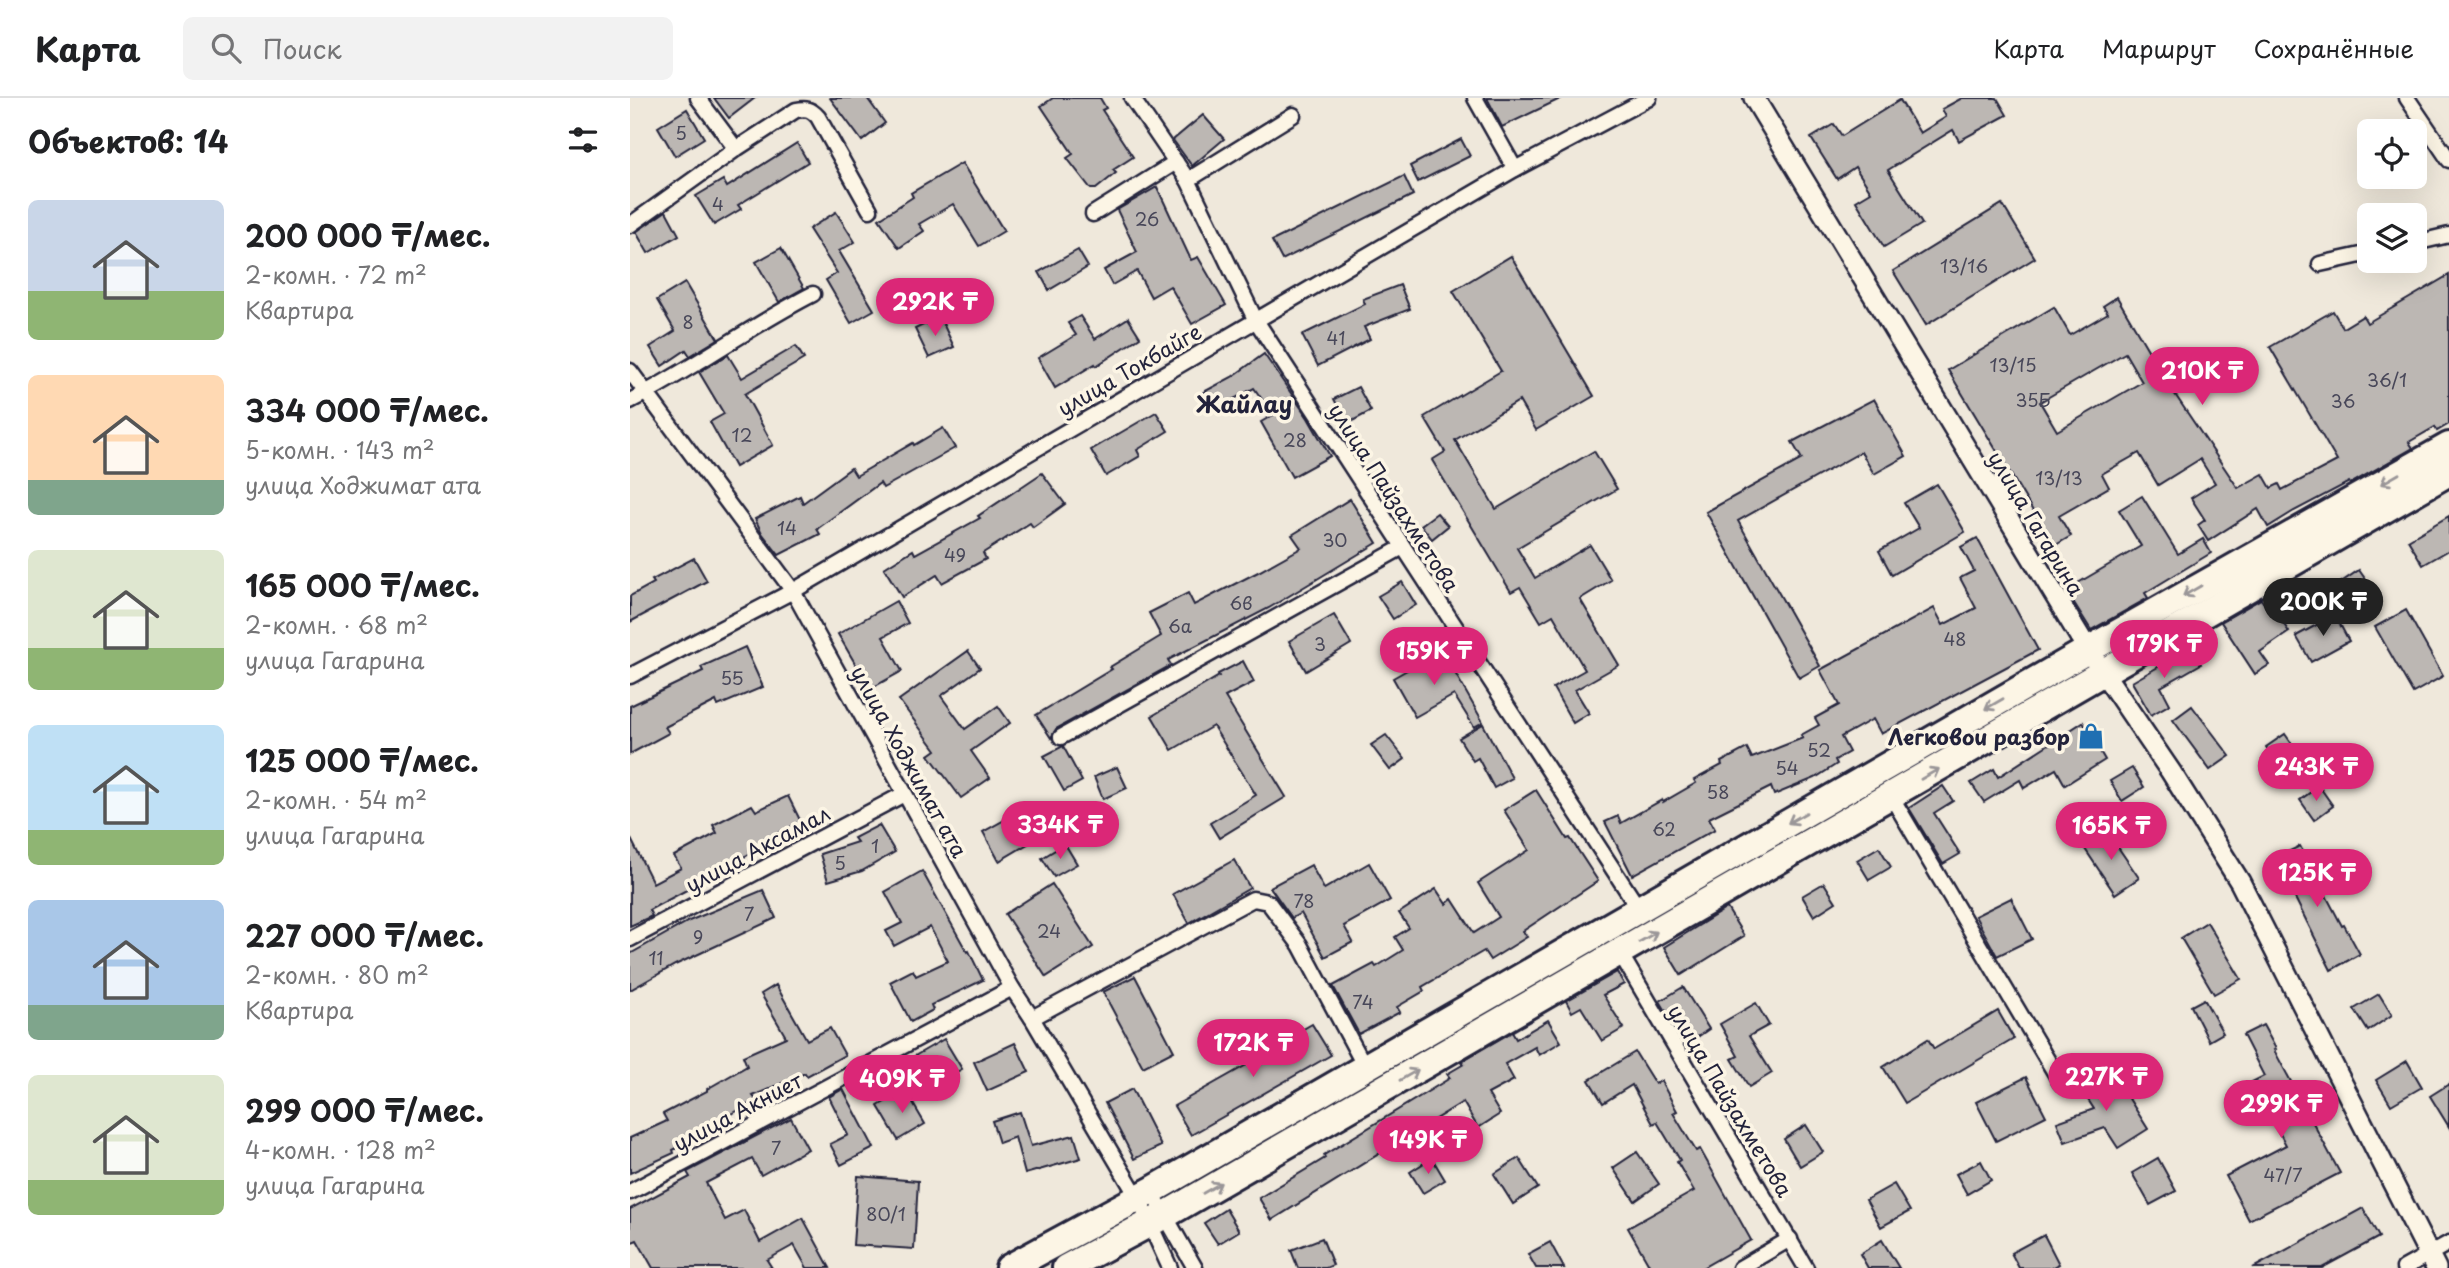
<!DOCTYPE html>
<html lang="ru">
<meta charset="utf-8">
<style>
:root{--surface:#fff;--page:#f2f2f2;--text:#202124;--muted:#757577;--line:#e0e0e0;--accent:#db2777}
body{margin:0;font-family:"Playpen Sans",sans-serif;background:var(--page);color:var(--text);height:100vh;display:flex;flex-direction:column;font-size:26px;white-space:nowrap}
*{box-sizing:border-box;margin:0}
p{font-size:23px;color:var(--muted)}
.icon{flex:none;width:38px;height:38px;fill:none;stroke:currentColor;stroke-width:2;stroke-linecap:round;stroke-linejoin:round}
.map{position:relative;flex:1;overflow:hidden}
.details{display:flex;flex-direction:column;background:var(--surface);width:630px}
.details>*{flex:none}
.buttons{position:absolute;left:1727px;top:21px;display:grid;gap:14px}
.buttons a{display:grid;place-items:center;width:70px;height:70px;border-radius:10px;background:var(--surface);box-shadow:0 7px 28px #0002;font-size:35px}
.price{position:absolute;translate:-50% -60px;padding:0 16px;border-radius:24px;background:var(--accent);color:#fff;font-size:23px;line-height:46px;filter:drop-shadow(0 2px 4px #0008)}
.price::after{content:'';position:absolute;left:50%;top:42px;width:21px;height:16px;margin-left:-10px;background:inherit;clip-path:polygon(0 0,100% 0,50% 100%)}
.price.active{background:#222;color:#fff}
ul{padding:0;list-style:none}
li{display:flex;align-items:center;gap:21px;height:175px;padding:0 28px}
li span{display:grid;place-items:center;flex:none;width:196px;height:140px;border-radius:10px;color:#555}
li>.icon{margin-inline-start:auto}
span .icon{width:84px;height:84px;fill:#fffc;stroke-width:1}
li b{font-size:30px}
h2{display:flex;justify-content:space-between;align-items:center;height:84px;padding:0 28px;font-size:30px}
header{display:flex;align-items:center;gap:42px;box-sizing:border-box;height:98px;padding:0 35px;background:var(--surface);border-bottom:2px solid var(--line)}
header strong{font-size:33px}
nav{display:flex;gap:38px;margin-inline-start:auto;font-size:24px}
.search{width:490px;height:63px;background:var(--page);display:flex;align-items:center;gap:18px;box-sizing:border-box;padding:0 24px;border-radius:10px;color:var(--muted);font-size:26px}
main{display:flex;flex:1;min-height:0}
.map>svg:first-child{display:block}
</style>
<header>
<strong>Карта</strong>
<div class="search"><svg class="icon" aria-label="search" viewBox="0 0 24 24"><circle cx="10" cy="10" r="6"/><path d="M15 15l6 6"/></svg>Поиск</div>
<nav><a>Карта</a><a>Маршрут</a><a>Сохранённые</a></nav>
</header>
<main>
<section class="details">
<h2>Объектов: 14<svg class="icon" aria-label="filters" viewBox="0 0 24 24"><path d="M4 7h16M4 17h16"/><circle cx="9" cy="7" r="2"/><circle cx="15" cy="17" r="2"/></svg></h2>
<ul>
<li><span style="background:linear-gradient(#c9d6e8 65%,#8fb573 0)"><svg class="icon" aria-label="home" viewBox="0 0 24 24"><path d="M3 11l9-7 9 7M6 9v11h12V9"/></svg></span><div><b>200 000 ₸/мес.</b><p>2-комн. · 72 m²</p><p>Квартира</p></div></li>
<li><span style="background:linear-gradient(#ffd9b3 75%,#7fa58c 0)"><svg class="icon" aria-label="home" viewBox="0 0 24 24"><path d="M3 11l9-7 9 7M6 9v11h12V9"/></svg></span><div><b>334 000 ₸/мес.</b><p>5-комн. · 143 m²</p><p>улица Ходжимат ата</p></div></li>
<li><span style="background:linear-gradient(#dfe7d0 70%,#8fb573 0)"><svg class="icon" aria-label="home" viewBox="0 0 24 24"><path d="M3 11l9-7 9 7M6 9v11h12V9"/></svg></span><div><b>165 000 ₸/мес.</b><p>2-комн. · 68 m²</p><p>улица Гагарина</p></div></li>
<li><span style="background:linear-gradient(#bfe0f5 75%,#8fb573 0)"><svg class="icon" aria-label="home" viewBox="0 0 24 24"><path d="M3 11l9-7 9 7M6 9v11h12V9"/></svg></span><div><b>125 000 ₸/мес.</b><p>2-комн. · 54 m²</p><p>улица Гагарина</p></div></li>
<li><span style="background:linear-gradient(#a9c7e8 75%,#7fa58c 0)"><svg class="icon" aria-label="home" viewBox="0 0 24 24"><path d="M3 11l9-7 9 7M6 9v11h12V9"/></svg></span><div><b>227 000 ₸/мес.</b><p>2-комн. · 80 m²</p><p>Квартира</p></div></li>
<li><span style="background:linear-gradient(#dfe7d0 75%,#8fb573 0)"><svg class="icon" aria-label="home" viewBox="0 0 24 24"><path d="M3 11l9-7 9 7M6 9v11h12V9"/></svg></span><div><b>299 000 ₸/мес.</b><p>4-комн. · 128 m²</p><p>улица Гагарина</p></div></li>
</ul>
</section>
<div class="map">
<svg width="1819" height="1170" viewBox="0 0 1819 1170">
<rect width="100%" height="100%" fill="#efe8db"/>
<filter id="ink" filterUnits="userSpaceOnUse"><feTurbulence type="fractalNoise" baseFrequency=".0143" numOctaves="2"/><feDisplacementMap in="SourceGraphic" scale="14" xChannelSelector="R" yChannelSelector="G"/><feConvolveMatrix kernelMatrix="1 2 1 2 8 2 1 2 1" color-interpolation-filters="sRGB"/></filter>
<g filter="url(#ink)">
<g fill="#bcb7b3" stroke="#22223b" stroke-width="2" fill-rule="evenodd">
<polygon points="84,0 125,0 99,20"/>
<polygon points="200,0 237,0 255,25 232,43"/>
<polygon points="423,0 470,0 476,10 472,12 503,59 483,72 486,75 466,91 461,91 437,60 443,56 411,8"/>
<polygon points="857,0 932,0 872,29"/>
<polygon points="1332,0 1367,0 1377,17 1329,43 1323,32 1258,72 1292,126 1254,149 1226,103 1241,94 1225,69 1207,81 1181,40 1204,26 1212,38 1270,2 1290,35 1316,19 1312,11"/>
<polygon points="57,11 74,40 45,58 28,29"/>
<polygon points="573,17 594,41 562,68 543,42"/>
<polygon points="831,41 840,58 788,84 780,68"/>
<polygon points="167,45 178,64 108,107 111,111 84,127 66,98 93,82 97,89"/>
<polygon points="332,65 374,133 349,148 323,106 289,126 294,133 269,150 249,121 283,99 281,95"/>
<polygon points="774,78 783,97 652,162 642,143"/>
<polygon points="527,89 561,162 568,159 596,207 562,226 540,188 521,199 507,173 482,187 474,172 507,154 487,112"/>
<polygon points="1372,106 1405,160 1296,227 1263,173"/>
<polygon points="36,113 49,137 18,155 6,134"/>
<polygon points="206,114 225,144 209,153 244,212 221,225 196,182 207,175 179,131"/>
<polygon points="151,150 174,190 149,204 126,164"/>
<polygon points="448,152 458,169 419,192 409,174"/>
<polygon points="881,158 964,298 906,332 889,303 825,342 866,411 964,353 987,391 887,450 905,480 960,447 981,482 950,501 989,567 945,592 959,615 943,625 923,590 955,572 923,517 911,524 890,489 881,494 802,362 815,354 794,319 871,273 823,193"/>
<path d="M1819 177V326L1807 333 1805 329 1779 344 1783 350 1720 386 1719 384 1664 413 1638 429 1628 411 1578 443 1568 427 1575 422 1561 400 1585 385 1570 361 1528 387 1509 355 1472 376 1479 389 1429 418 1441 438 1424 448 1318 272 1424 209 1440 237 1478 215 1473 208 1487 199 1538 286 1608 390 1633 376 1641 390 1649 386 1652 392 1707 363 1640 249 1703 213 1713 230 1733 218 1737 225ZM1495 255 1512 284 1427 333 1410 304Z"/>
<polygon points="55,185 88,241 60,258 56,252 32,268 20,249 45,233 27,202"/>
<polygon points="770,187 780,211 734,229 740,241 688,268 672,237 735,206 733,201"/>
<polygon points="450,218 465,241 498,220 510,239 466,268 465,266 425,290 408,260 446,237 438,225"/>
<polygon points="310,219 324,249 299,260 285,231"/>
<polygon points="166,248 174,261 115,296 143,347 105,369 80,324 94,316 69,274 98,257 112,280"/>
<polygon points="634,256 678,320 700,358 662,379 631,324 643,317 624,290 582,313 572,295 602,279"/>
<polygon points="728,289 741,313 717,326 704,301"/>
<polygon points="1244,301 1276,358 1244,376 1231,354 1108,423 1190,568 1169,580 1076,414 1172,361 1162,344"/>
<polygon points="526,314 538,333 507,352 510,358 476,378 461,352"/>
<polygon points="313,330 325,350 253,390 250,385 187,431 190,436 149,457 132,435 125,421 170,398 173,405 221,370 226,378 283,345 284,347"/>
<polygon points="412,375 435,406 403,429 400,425 353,455 356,461 312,485 307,477 272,499 254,470 283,452 285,456 350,420 348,418"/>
<polygon points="1307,386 1335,434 1262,477 1249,453 1289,430 1274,405"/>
<polygon points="1512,398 1548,456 1573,441 1581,455 1515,495 1518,500 1461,532 1436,492 1511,448 1489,412"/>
<polygon points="720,401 747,445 639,510 538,562 541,567 426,631 421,640 406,617 482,571 480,569 531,538 519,515 558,495 564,507 630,473 671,450 662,437"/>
<polygon points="807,415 818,428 802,441 791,427"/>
<polygon points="1819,418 1819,452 1793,467 1778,442"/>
<polygon points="1347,440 1408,552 1251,636 1243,621 1211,639 1219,654 1205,662 1207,666 1185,680 1144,697 1141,689 1079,720 1085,731 1002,777 975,724 988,718 991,725 1032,702 1033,704 1066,685 1064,682 1092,667 1091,664 1117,650 1122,660 1173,640 1171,637 1189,627 1185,620 1209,607 1190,572 1304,510 1313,527 1346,510 1330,480 1344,473 1331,449"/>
<polygon points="64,460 77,483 0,524 0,498 24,485 22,482"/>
<polygon points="1729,472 1743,492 1724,506 1710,485"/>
<polygon points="772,484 786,507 763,521 748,498"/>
<polygon points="1631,501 1641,516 1645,513 1659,534 1630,554 1639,567 1625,576 1591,524"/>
<polygon points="266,503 278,525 253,539 272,573 240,591 208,536"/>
<polygon points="1776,512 1813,578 1783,595 1745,529"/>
<polygon points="704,517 721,546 676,573 659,543"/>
<polygon points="1705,517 1719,543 1681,564 1666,538"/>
<polygon points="115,549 133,589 88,608 86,603 35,629 39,635 0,656 0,608 73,573 71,569"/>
<polygon points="1561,550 1571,566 1531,589 1540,606 1521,617 1502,584"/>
<polygon points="812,552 853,624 844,629 824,597 785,619 763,580"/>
<polygon points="338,553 350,570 311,598 335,631 368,608 380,625 341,653 360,680 331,700 299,657 306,652 269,602"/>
<polygon points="613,563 624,584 595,599 656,699 589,740 580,725 626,697 583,628 542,652 522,618 589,578 588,576"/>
<polygon points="1562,608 1600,658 1580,672 1543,622"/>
<polygon points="1453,624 1475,662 1435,687 1426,671 1394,690 1390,682 1354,704 1341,685 1364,671 1368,679"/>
<polygon points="853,626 882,680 864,690 848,660 843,663 829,640"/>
<polygon points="1655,636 1669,656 1650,669 1636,649"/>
<polygon points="756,637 775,661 760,672 741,647"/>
<polygon points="433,648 452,683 434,693 414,658"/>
<polygon points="487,669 497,690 473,701 464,679"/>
<polygon points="1502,670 1514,689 1492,703 1480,683"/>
<polygon points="1313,688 1323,703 1304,715 1330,756 1313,766 1279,710"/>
<polygon points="1689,688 1703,708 1684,722 1670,702"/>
<polygon points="906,692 937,741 940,740 968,783 893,833 897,839 860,862 854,853 792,889 794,893 767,909 770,914 729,936 703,888 744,866 746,869 773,852 765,839 779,830 769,815 806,791 816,806 822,801 844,835 869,819 848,785 899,752 874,712"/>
<polygon points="158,698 171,724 140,739 142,744 95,769 96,771 19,812 22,818 0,828 0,739 23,785 51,770 44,758 87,735 83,727 122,707 126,713"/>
<polygon points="387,715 403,743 369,763 353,734"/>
<polygon points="249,727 265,754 232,773 198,783 190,756 227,744 224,740"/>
<polygon points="1477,733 1509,780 1485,796 1453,748"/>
<polygon points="435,746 447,766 424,779 412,760"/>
<polygon points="1670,748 1712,828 1714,827 1730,856 1701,872 1645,760"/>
<polygon points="1249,749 1261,769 1239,782 1227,762"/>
<polygon points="604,762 620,790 559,825 543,796"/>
<polygon points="739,765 760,802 714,828 723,844 695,859 671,815 662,820 640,789 681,767 694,791"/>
<polygon points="292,773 337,854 339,853 353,882 301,907 303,912 281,924 260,884 283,872 286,878 318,863 300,829 264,848 256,833 272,825 255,794"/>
<polygon points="1194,785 1206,804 1184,818 1172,798"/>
<polygon points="422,786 463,849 416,879 375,816"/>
<polygon points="133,792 146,820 45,867 0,892 0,856 59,823"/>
<polygon points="1381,800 1402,841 1367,858 1345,818"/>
<polygon points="1097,810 1114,838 1051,877 1034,849"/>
<polygon points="1577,824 1611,881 1584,896 1551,840"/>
<polygon points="987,874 994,886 973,897 994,930 972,943 951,909 942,914 936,903"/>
<polygon points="505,878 544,953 513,969 473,894"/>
<polygon points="146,887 177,942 200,930 215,957 177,978 175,975 123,998 126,1002 88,1024 90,1027 43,1052 44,1055 0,1075 0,1040 37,1023 33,1016 77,993 77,991 117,968 113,958 156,939 131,896"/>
<polygon points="1053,889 1079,931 1056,947 1030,903"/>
<polygon points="1749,896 1762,917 1738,933 1724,911"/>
<polygon points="1574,901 1593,935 1579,943 1561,908"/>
<polygon points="1126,905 1139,927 1119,938 1142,975 1119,989 1102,961 1108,958 1090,926"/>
<polygon points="1368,913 1384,941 1275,1005 1253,969 1298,941 1304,951"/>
<polygon points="918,922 931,944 909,957 905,949 875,966 884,982 858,996 870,1016 848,1030 833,1004 642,1122 629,1100 695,1060 694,1057 820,980 817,976 834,966 832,963 882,934 886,941"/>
<polygon points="682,926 701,957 561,1037 544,1008 627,961 625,959"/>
<polygon points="1633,927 1646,951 1644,952 1710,1075 1619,1122 1596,1078 1656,1047 1622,984 1634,978 1613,937"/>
<polygon points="314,941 332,971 301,989 283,959"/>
<polygon points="385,945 399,974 357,993 344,964"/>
<polygon points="1005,954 1025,986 1031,983 1047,1013 1043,1015 1066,1053 1070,1051 1121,1142 1072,1170 1021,1170 998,1130 1064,1093 1047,1064 1050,1062 1027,1024 1023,1026 1002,987 973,1005 959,982"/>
<polygon points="1777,963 1792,989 1761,1007 1746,982"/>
<polygon points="1481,972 1518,1031 1488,1050 1475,1030 1435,1044 1427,1024 1464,1011 1451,991"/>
<polygon points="1396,979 1416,1018 1366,1043 1346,1004"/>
<polygon points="1819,986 1819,1029 1800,998"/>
<polygon points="213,991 244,1050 211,1067 200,1046 218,1037 199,999"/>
<polygon points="502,991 531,1048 504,1061 475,1005"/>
<polygon points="275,992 295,1026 268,1042 248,1008"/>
<polygon points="390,1014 401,1048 444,1037 451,1060 395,1076 385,1039 369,1045 362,1023"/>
<polygon points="161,1020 178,1051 131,1077 122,1061 76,1085 95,1122 114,1112 130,1144 173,1120 200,1170 177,1170 164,1147 137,1162 142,1170 23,1170 7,1142 0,1145 0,1111 60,1079 57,1074"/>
<polygon points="1176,1027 1193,1054 1170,1068 1154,1041"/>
<polygon points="1007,1054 1029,1086 1005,1103 983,1070"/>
<polygon points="802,1060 815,1082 793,1095 780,1074"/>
<polygon points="889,1060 908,1090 883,1106 864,1076"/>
<polygon points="1528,1060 1546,1093 1520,1107 1502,1075"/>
<polygon points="1351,1063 1361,1082 1337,1096 1326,1076"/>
<polygon points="228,1078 288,1083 284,1151 223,1147"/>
<polygon points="1264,1086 1280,1113 1251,1129 1236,1102"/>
<polygon points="1733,1110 1749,1139 1692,1170 1623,1170"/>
<polygon points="596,1111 609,1133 588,1146 574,1125"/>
<polygon points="1414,1137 1429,1166 1422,1170 1389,1170 1381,1155"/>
<polygon points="692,1140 703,1167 696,1170 668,1170 661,1152"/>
<polygon points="1252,1142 1269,1170 1238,1170 1230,1156"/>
<polygon points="920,1144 934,1170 906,1170 898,1156"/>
</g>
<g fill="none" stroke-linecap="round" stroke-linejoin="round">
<g stroke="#22223b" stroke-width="19">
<g id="street">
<polyline points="68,0 106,51"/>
<polyline points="502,0 558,82 625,221 1009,811"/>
<polyline points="845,0 885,71"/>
<polyline points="1777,0 1819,62"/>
<polyline points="558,82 663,17"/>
<polyline points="463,116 546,64"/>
<path d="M0 127 106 51 166 12C176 10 181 11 188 19L240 112"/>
<polyline points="1785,145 1819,137"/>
<polyline points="1690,166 1740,155"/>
<polyline points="0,273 163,493 382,890 402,920 508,1100 540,1170"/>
<path d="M0 303C63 271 120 228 183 196"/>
<polyline points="0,578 163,493 885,71 1019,0"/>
<polyline points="431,639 773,449"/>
<polyline points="1261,698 1431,985"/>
<polyline points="0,841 274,696"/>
<polyline points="990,855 1176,1170"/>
<polyline points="402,920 623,801 638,804 670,847 735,969"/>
<polyline points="521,1093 565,1170"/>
<polyline points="0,1094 382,890"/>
<polyline points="1110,1170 1160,1141"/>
<polyline points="1774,1170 1819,1145"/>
</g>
</g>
<g stroke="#22223b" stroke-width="24">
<polyline id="secondary" points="1124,0 1458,552 1541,674 1610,784 1806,1170"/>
</g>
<g stroke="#22223b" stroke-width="32">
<g id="highway">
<polyline points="379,1170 521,1093 1458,552 1819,348"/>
<polyline points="436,1170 535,1117 1819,374"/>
</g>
</g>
<use href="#street" stroke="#fcf5e5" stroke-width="14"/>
<use href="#secondary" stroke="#fcf5e5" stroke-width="19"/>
<use href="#highway" stroke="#fcf5e5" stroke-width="26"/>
</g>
<defs><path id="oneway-shaft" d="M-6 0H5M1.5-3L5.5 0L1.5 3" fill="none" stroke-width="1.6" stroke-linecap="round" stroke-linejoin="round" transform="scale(1.75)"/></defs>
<g stroke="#9a9698">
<use href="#oneway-shaft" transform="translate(1760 381) rotate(150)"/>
<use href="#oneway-shaft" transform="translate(1562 493) rotate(150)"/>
<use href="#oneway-shaft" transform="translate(1364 606) rotate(150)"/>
<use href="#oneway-shaft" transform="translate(1300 676) rotate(-30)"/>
<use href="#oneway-shaft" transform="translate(1167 720) rotate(150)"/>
<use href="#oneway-shaft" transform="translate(1018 839) rotate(-30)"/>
<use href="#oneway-shaft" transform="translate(779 977) rotate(-30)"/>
<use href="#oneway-shaft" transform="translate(582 1090) rotate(-30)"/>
</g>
</g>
<defs>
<g id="shop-bare" transform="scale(2.1)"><path d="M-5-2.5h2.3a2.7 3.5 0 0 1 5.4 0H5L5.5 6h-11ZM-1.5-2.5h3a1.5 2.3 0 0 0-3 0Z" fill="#1f6fb2" stroke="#fcf5e5" stroke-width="2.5" paint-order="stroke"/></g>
</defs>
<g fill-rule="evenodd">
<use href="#shop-bare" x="1461" y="638"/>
</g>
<g text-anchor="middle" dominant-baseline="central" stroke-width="7" stroke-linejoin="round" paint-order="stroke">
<g font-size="18" fill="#484759">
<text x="51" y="34">5</text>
<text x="88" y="105">4</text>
<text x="517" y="120">26</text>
<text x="1334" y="167">13/16</text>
<text x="58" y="223">8</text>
<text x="706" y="239">41</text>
<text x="1383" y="266">13/15</text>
<text x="1757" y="281">36/1</text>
<text x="1403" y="301">35Б</text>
<text x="1713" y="302">36</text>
<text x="112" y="336">12</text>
<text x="665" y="341">28</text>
<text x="1429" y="379">13/13</text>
<text x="157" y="429">14</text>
<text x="705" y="441">30</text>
<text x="325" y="456">49</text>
<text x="611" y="504">6в</text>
<text x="550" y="527">6а</text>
<text x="1325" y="540">48</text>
<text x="690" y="545">3</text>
<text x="102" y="579">55</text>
<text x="1189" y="651">52</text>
<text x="1157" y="669">54</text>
<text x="1088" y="693">58</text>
<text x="1034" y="730">62</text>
<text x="245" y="747">1</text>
<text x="210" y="764">5</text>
<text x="674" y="802">78</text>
<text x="119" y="815">7</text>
<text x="419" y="832">24</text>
<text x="68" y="838">9</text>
<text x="26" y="859">11</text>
<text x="733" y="903">74</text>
<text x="146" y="1049">7</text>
<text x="1653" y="1076">47/7</text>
<text x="256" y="1115">80/1</text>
</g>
<g font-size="21" fill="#22223b" stroke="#fcf5e5">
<text transform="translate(499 271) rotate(-30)">улица Токбайге</text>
<text transform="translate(765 399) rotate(57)">улица Пайзахметова</text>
<text transform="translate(1407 425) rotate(59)">улица Гагарина</text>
<text transform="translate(280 663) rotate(61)">улица Ходжимат ата</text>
<text transform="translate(127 750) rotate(-28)">улица Аксамал</text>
<text transform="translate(1101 1002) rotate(59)">улица Пайзахметова</text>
<text transform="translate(107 1013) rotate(-28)">улица Акниет</text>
</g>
<g font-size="21" font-weight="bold" fill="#22223b" stroke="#fcf5e5" text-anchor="end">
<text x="1440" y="638">Легковои разбор</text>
</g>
<g font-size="23" font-weight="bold" fill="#22223b" stroke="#fcf5e5">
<text x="614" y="305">Жайлау</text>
</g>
</g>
</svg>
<div class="buttons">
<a><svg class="icon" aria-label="locate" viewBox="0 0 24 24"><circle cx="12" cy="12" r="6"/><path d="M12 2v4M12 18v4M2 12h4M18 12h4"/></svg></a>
<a><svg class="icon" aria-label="layers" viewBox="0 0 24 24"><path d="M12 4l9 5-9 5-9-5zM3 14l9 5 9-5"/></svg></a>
</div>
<b class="price" style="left:305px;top:240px">292K ₸</b>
<b class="price" style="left:1572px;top:309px">210K ₸</b>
<b class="price active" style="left:1693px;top:540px">200K ₸</b>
<b class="price" style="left:1534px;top:582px">179K ₸</b>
<b class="price" style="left:804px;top:589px">159K ₸</b>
<b class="price" style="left:1686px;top:705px">243K ₸</b>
<b class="price" style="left:430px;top:763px">334K ₸</b>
<b class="price" style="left:1481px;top:764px">165K ₸</b>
<b class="price" style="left:1687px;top:811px">125K ₸</b>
<b class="price" style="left:623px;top:981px">172K ₸</b>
<b class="price" style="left:1476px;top:1015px">227K ₸</b>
<b class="price" style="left:272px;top:1017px">409K ₸</b>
<b class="price" style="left:1651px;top:1042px">299K ₸</b>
<b class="price" style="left:798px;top:1078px">149K ₸</b>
</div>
</main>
